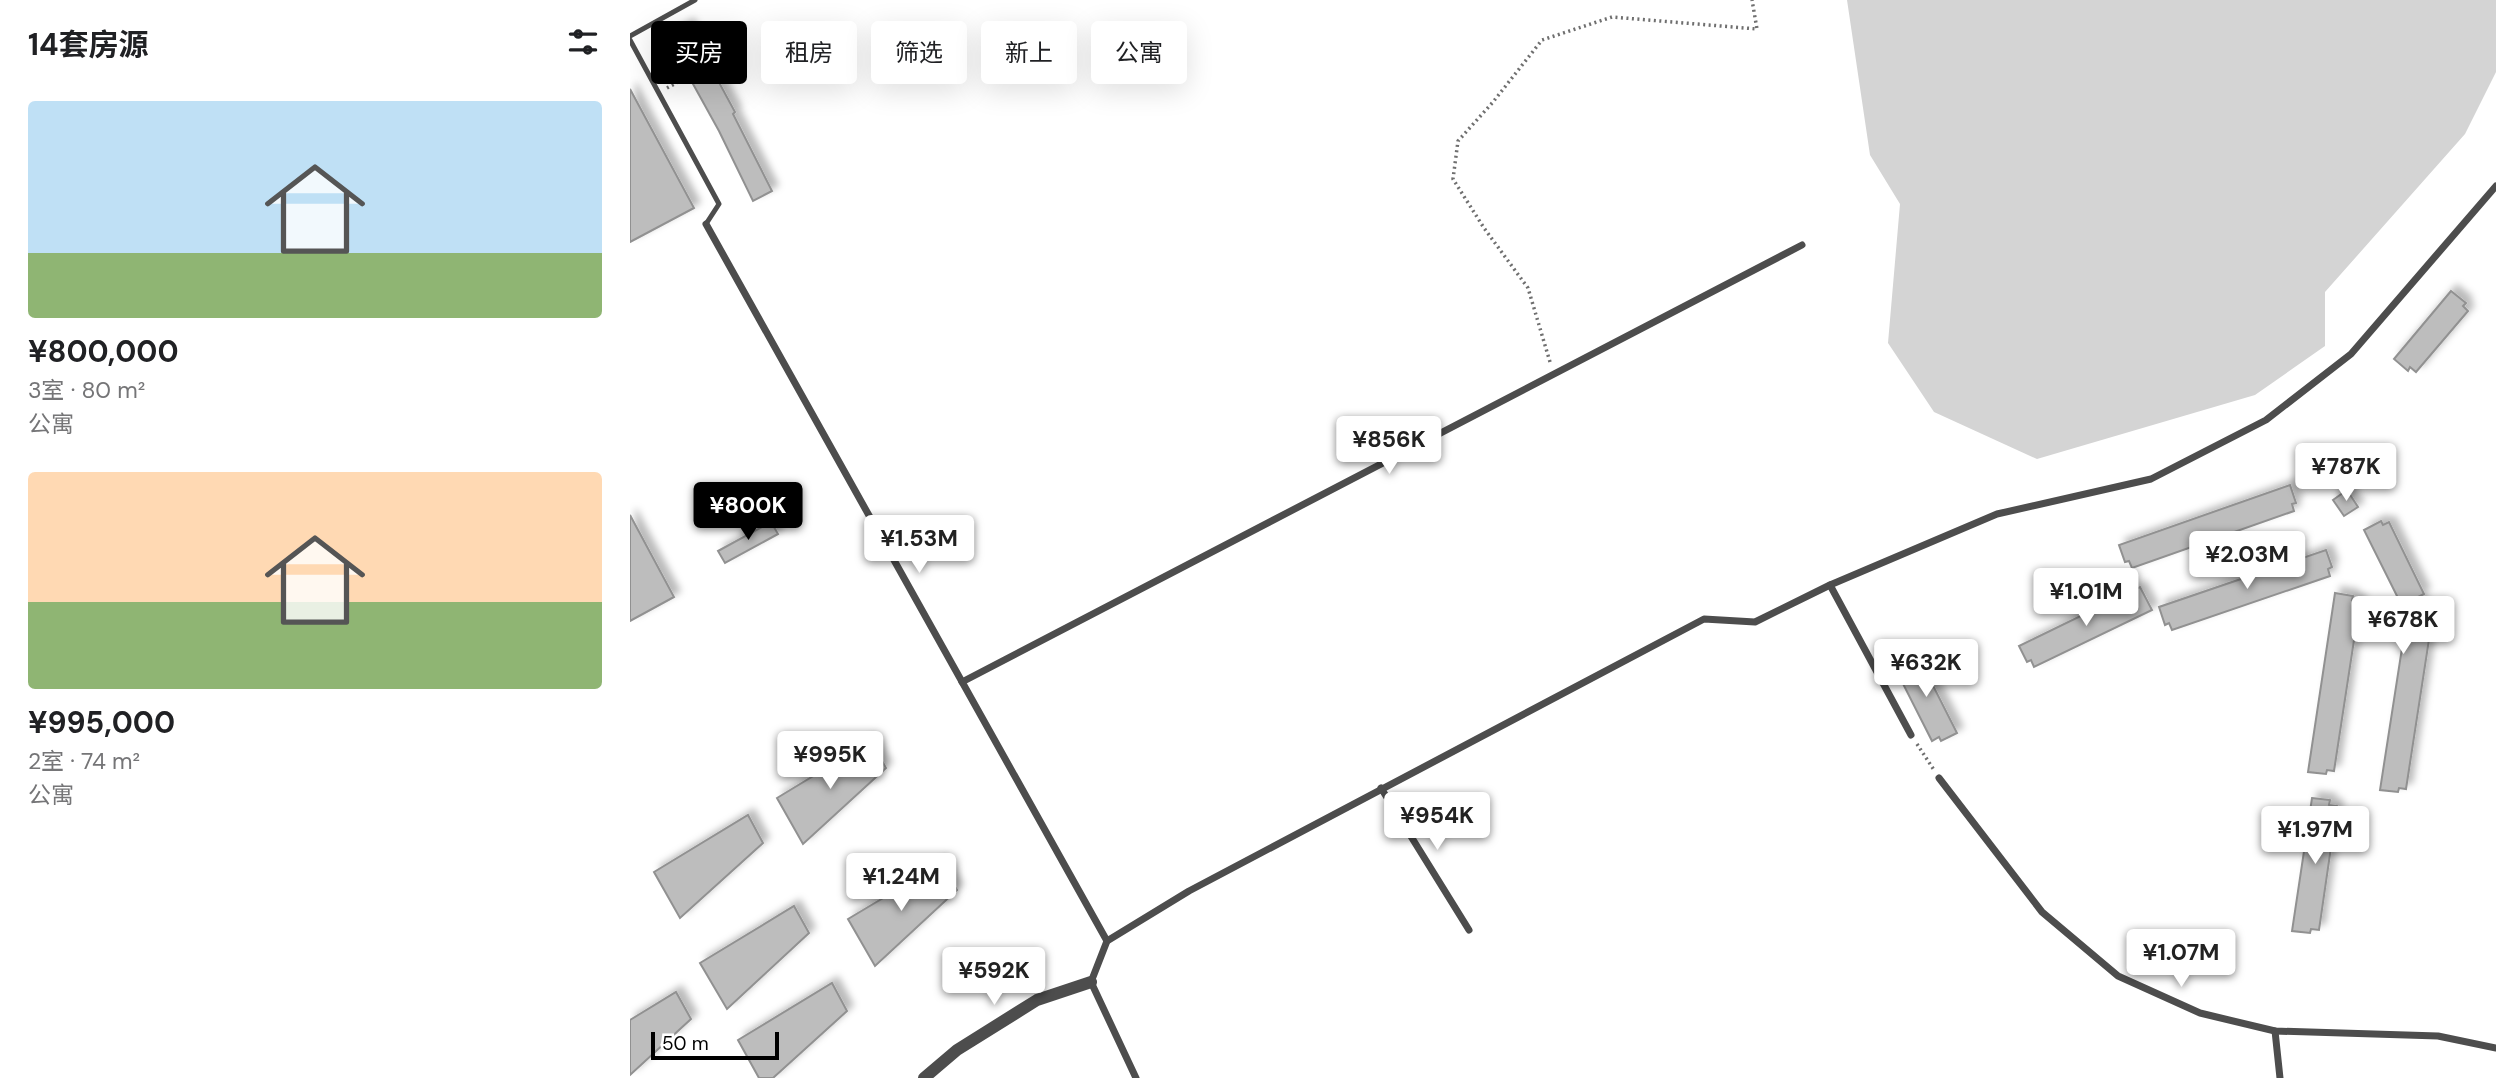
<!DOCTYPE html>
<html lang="zh">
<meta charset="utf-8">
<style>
:root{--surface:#fff;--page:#f6f6f6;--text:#202124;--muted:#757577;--accent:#000}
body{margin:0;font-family:"DM Sans","Noto Sans SC",sans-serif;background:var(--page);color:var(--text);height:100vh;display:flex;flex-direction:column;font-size:26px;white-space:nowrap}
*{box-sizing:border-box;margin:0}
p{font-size:23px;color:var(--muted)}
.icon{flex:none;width:38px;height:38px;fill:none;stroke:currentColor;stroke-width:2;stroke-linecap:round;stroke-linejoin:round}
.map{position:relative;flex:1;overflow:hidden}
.side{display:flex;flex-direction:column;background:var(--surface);width:630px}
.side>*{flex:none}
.guide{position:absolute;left:21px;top:21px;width:665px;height:63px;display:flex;gap:14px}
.scale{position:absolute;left:21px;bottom:18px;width:128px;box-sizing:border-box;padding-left:7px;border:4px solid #000;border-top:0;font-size:19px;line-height:24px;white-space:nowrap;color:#000;-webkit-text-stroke:5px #fff;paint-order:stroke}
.price{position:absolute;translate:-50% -60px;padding:0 16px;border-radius:7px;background:#fff;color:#222;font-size:23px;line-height:46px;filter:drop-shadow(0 2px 4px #0008)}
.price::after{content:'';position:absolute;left:50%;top:42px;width:21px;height:16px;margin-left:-10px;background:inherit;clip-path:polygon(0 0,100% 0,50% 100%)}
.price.active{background:var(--accent);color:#fff}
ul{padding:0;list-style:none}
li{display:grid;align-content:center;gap:14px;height:371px;padding:0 28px}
li span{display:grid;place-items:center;height:217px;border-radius:7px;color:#555}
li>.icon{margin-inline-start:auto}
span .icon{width:126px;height:126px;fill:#fffc;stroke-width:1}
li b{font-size:30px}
h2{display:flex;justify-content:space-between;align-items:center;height:84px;padding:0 28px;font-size:30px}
.tag{padding:0 24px;border-radius:7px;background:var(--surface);box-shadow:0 7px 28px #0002;font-size:24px;line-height:63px}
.tag.active{background:var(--accent);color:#fff}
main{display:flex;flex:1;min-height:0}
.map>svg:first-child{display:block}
</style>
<main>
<section class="side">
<h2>14套房源<svg class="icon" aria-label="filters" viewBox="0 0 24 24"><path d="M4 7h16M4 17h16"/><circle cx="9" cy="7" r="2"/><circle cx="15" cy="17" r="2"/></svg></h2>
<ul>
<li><span style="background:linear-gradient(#bfe0f5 70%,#8fb573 0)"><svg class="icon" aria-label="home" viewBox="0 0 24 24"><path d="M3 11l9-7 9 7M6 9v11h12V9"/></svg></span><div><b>¥800,000</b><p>3室 · 80 m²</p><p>公寓</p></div></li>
<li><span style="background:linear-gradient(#ffd9b3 60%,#8fb573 0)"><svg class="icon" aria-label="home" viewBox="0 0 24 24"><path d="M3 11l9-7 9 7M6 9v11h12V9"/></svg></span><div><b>¥995,000</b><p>2室 · 74 m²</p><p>公寓</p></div></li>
</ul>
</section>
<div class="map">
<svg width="1866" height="1078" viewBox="0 0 1866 1078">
<defs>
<filter id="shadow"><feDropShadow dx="6" dy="-6" stdDeviation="3.5" flood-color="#0004"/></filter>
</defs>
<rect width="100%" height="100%" fill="#fff"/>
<polygon fill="#d4d4d4" points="1217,0 1866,0 1866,72 1835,134 1695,292 1695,346 1625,395 1407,459 1304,412 1258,343 1270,204 1240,155"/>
<g fill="#bdbdbd" stroke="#919191" stroke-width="2" filter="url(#shadow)">
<polygon points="58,25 105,112 103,114 142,191 123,201 89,131 37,37"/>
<polygon points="0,89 64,208 0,242"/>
<polygon points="1821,291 1836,303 1833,306 1838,311 1786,372 1780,367 1778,371 1764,359"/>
<polygon points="1660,485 1666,503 1662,504 1664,511 1502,568 1499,561 1495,562 1489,545"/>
<polygon points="1717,490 1728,507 1714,516 1703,500"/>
<polygon points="0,515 44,597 0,621"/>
<polygon points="1751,521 1753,525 1759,522 1794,594 1788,597 1795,614 1795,619 1802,620 1776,789 1769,788 1768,792 1750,790 1777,616 1734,530"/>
<polygon points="141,522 148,534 95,563 88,551"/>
<polygon points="1696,550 1702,567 1698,569 1700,576 1542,630 1539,623 1535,625 1529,607"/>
<polygon points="1510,587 1522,610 1404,667 1401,660 1397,662 1389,646"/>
<polygon points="1705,593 1723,596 1722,600 1730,601 1704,771 1697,770 1696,774 1678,772"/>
<polygon points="1287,654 1327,733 1311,741 1309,737 1302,741 1266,670 1273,666 1271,663"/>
<polygon points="241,741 256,768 173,844 147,798"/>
<polygon points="1682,798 1700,800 1699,805 1707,806 1689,930 1681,929 1680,933 1662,931"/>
<polygon points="118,815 133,843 50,918 24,872"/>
<polygon points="312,863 327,890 245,966 218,919"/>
<polygon points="164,906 179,933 97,1009 70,963"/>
<polygon points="202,983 217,1011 143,1078 129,1078 108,1040"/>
<polygon points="46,992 61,1019 0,1075 0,1020"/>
</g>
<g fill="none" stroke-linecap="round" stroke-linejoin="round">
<g stroke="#6f6f6f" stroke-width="3.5" stroke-dasharray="2 3.5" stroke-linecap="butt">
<polyline points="37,88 57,77"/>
<polyline points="920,362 898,288 854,228 823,179 828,141 863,102 912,40 982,17 1127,29 1122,0"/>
<polyline points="1287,744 1304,770"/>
</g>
<g stroke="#4d4d4d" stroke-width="5">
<polyline points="0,36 65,0"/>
<polyline points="0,40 89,204 76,224"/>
</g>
<g stroke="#4d4d4d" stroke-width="7">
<polyline points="76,224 477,941"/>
<polyline points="1200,585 1281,735"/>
<polyline points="332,682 1172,245"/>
<polyline points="1309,778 1412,912 1488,976 1570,1013 1645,1031 1808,1036 1866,1048"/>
<polyline points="751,788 839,930"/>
<polyline points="1645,1031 1650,1078"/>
<polyline points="506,1078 461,982 477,941 559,891 1074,619 1125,622 1200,585 1367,514 1521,479 1636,420 1721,354 1866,186"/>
</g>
<polyline stroke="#4d4d4d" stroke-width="12" points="294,1078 327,1050 407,1000 461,982"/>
</g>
</svg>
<div class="scale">50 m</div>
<b class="price" style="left:759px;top:476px">¥856K</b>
<b class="price" style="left:1716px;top:503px">¥787K</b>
<b class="price active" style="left:118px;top:542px">¥800K</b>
<b class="price" style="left:289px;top:575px">¥1.53M</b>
<b class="price" style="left:1617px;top:591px">¥2.03M</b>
<b class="price" style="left:1456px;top:628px">¥1.01M</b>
<b class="price" style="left:1773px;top:656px">¥678K</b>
<b class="price" style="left:1296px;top:699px">¥632K</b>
<b class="price" style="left:200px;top:791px">¥995K</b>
<b class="price" style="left:807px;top:852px">¥954K</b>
<b class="price" style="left:1685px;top:866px">¥1.97M</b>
<b class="price" style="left:271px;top:913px">¥1.24M</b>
<b class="price" style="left:1551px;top:989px">¥1.07M</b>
<b class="price" style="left:364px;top:1007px">¥592K</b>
<div class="guide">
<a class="tag active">买房</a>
<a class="tag">租房</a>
<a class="tag">筛选</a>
<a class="tag">新上</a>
<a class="tag">公寓</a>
</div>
</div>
</main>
